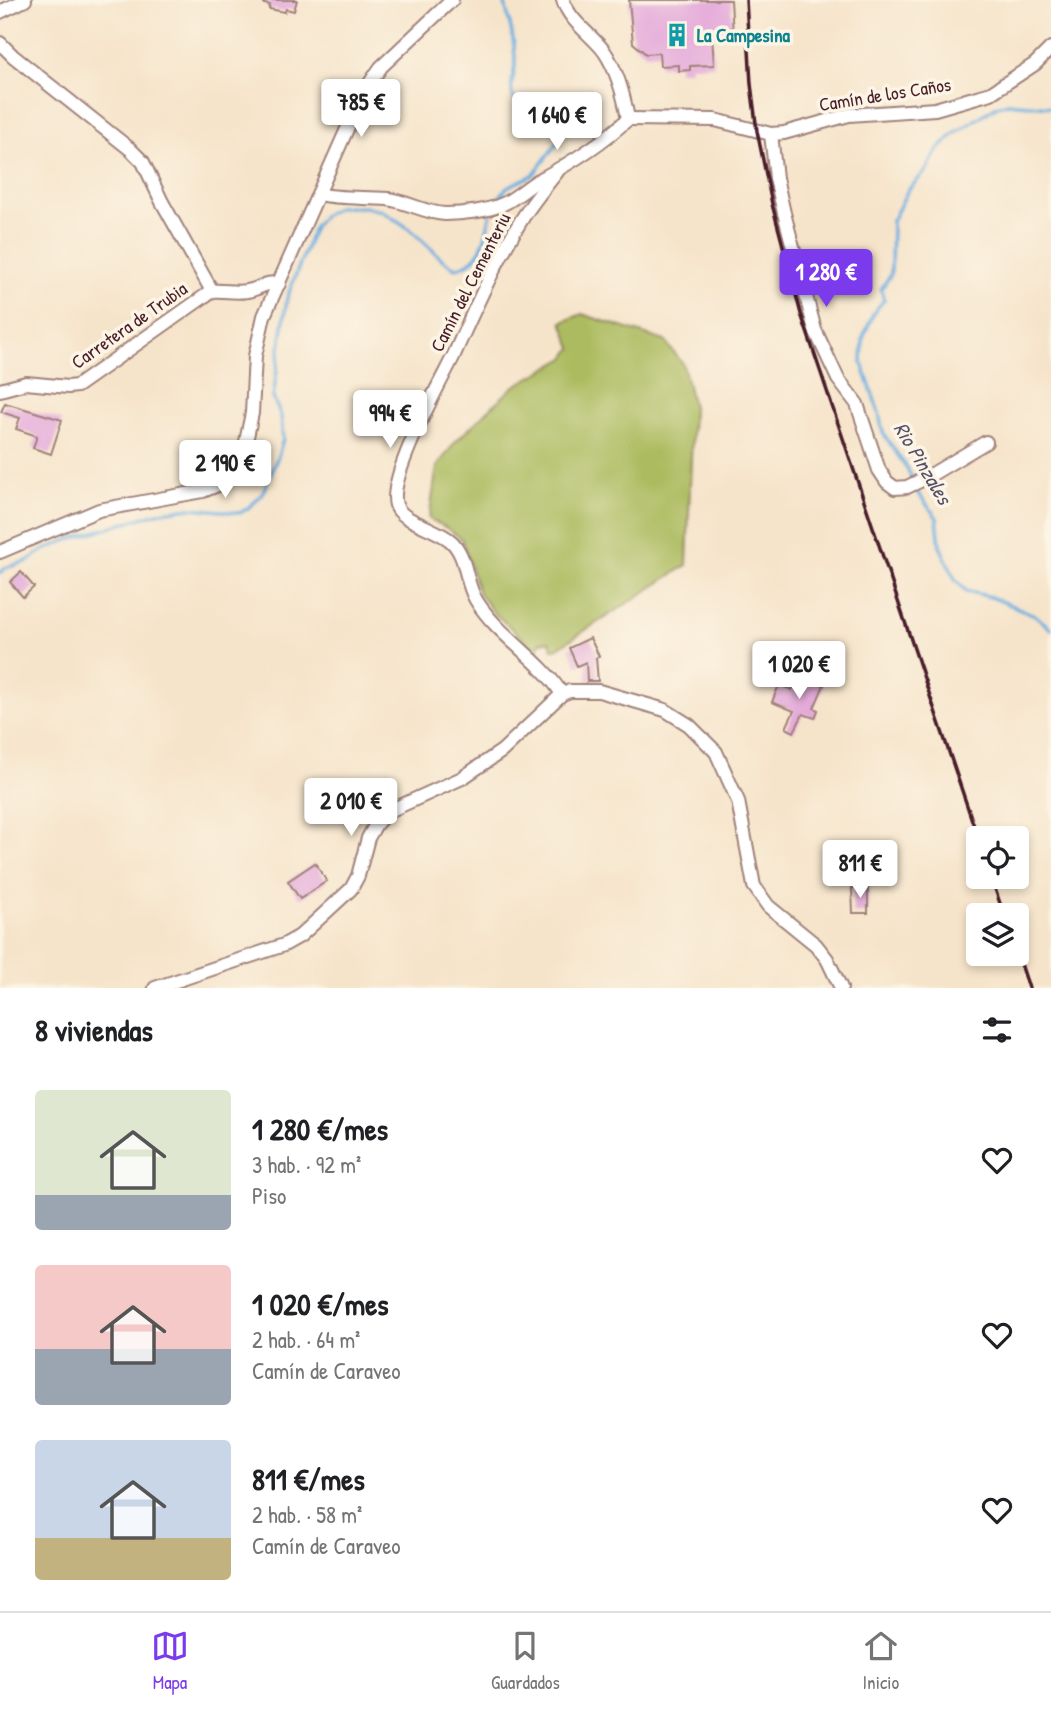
<!DOCTYPE html>
<html lang="es">
<meta charset="utf-8">
<style>
:root{--surface:#fff;--page:#f6f6f6;--text:#202124;--muted:#757577;--line:#e0e0e0;--accent:#7c3aed}
body{margin:0;font-family:"Patrick Hand",sans-serif;background:var(--page);color:var(--text);height:100vh;display:flex;flex-direction:column;font-size:26px;white-space:nowrap}
*{box-sizing:border-box;margin:0}
p{font-size:23px;color:var(--muted)}
.icon{flex:none;width:38px;height:38px;fill:none;stroke:currentColor;stroke-width:2;stroke-linecap:round;stroke-linejoin:round}
.map{position:relative;height:988px;overflow:hidden}
.drawer{display:flex;flex-direction:column;background:var(--surface);flex:1}
.drawer>*{flex:none}
.controls{position:absolute;left:966px;top:826px;display:grid;gap:14px}
.controls a{display:grid;place-items:center;width:63px;height:63px;border-radius:7px;background:var(--surface);box-shadow:0 4px 10px #0003;font-size:35px}
.price{position:absolute;translate:-50% -60px;padding:0 16px;border-radius:7px;background:#fff;color:#222;font-size:23px;line-height:46px;filter:drop-shadow(0 2px 4px #0008)}
.price::after{content:'';position:absolute;left:50%;top:42px;width:21px;height:16px;margin-left:-10px;background:inherit;clip-path:polygon(0 0,100% 0,50% 100%)}
.price.active{background:var(--accent);color:#fff}
ul{padding:0;list-style:none}
li{display:flex;align-items:center;gap:21px;height:175px;padding:0 35px}
li span{display:grid;place-items:center;flex:none;width:196px;height:140px;border-radius:7px;color:#555}
li>.icon{margin-inline-start:auto}
span .icon{width:84px;height:84px;fill:#fffc;stroke-width:1}
li b{font-size:30px}
h2{display:flex;justify-content:space-between;align-items:center;height:84px;padding:0 35px;font-size:30px}
.tab-bar{display:flex;justify-content:space-around;align-items:center;height:98px;border-top:2px solid var(--line);background:var(--surface);font-size:19px;color:var(--muted)}
.tab-bar a{display:grid;justify-items:center;gap:4px}
.tab-bar .active{color:var(--accent)}
.map>svg:first-child{display:block}
</style>
<div class="map">
<svg width="1051" height="988" viewBox="0 0 1051 988">
<rect width="100%" height="100%" fill="#fcf5e5"/>
<filter id="ink" filterUnits="userSpaceOnUse"><feTurbulence type="fractalNoise" baseFrequency=".0143" numOctaves="2"/><feDisplacementMap in="SourceGraphic" scale="14" xChannelSelector="R" yChannelSelector="G"/><feConvolveMatrix kernelMatrix="1 2 1 2 8 2 1 2 1" color-interpolation-filters="sRGB"/></filter>
<filter id="wash" filterUnits="userSpaceOnUse"><feTurbulence type="fractalNoise" baseFrequency=".00686" numOctaves="4" result="noise"/><feDisplacementMap in="SourceGraphic" scale="28" xChannelSelector="R" yChannelSelector="G"/><feGaussianBlur stdDeviation="1.57" result="paint"/><feColorMatrix in="noise" values="0 0 0 0 0 0 0 0 0 0 0 0 0 0 0 0 0 1.4 0 .05"/><feComposite in="paint" operator="in"/></filter>
<g filter="url(#wash)">
<rect width="100%" height="100%" fill="#f6e4ca"/>
<polygon fill="#acbb5e" stroke="#7b6d44" stroke-width="2" points="582,314 665,341 683,364 693,407 687,565 556,649 552,649 550,641 540,642 538,652 494,613 479,594 462,539 445,527 429,519 437,467 456,441 513,387 565,358 572,348 562,322"/>
<g fill="none" stroke-linecap="round" stroke-linejoin="round">
<g stroke="#6baee0" stroke-width="3.5">
<polyline points="1051,107 1008,103 997,106 954,134 937,151 926,171 908,190 892,221 891,274 881,289 884,300 874,312 863,338 862,363 879,413 883,433 908,470 918,493 937,518 940,546 955,579 966,591 991,597 1035,615 1051,629"/>
<path d="M496 202 507 187 533 175 557 143 558 130 552 118 514 100C508 84 515 77 515 62 515 41 509 20 504 0"/>
<path d="M0 573 5 568 28 561 40 552 65 541 161 512 191 508 240 513 251 506 262 494 278 456 283 439 281 416 273 398 287 298 314 227 323 216 339 207H366L382 211 410 229 443 260 455 268C483 263 486 236 491 212"/>
</g>
</g>
<g id="blocks">
<g fill="#e4a9da">
<polygon points="264,0 297,0 294,11 286,9 285,12 269,9 270,5 264,4"/>
<polygon points="629,0 731,0 733,35 712,36 714,65 690,66 690,70 679,71 679,65 660,66 659,53 646,54 633,43"/>
<polygon points="5,403 62,420 51,454 33,448 37,436 16,429 20,418 1,412"/>
<polygon points="21,572 34,587 23,597 10,582"/>
<polygon points="590,638 599,656 596,658 598,681 587,681 586,662 577,666 569,648"/>
<polygon points="811,680 824,685 814,708 818,710 815,718 803,714 794,732 786,728 794,711 772,702 779,685 792,690 794,684 807,689"/>
<polygon points="315,863 327,881 300,899 288,881"/>
<polygon points="852,888 868,888 868,913 853,913"/>
</g>
</g>
</g>
<g filter="url(#ink)">
<use href="#blocks" fill-opacity="0" stroke="#a0827a" stroke-width="2"/>
<g fill="none" stroke-linecap="round" stroke-linejoin="round">
<g stroke="#a0827a" stroke-width="16">
<g id="minor">
<path d="M563 0C570 22 590 33 604 51 617 70 624 96 628 119"/>
<polyline points="0,12 25,0"/>
<polyline points="0,43 13,56 130,149 143,162 162,202 212,291"/>
<polyline points="628,119 715,120 771,134 784,133 849,115 935,109 991,93 1035,64 1051,48"/>
<polyline points="771,134 776,178 784,213 815,330 838,379 857,404 879,470 887,482 895,488 907,487 924,479 986,442"/>
<path d="M557 172C545 187 532 203 522 219 495 263 474 310 453 357 439 385 387 478 396 505 401 522 438 528 452 542 467 557 465 582 476 600 498 636 539 658 562 694"/>
<path d="M318 194C341 199 364 197 388 199 408 202 425 213 445 214 462 214 488 211 503 204 516 198 527 187 539 180 571 163 601 144 628 119"/>
<path d="M0 390 26 383 68 387 77 386 212 291C226 290 239 294 252 290 262 287 268 281 279 284"/>
<polyline points="0,552 99,510 203,491 220,484 235,471 243,456 252,413 255,356 264,316 363,93 381,67 452,0"/>
<polyline points="155,988 284,945 300,936 351,889 358,876 368,838 376,824 387,812 462,778 502,751 562,694 570,691 599,691 665,710 689,725 716,752 738,801 754,886 768,906 816,945 827,959 841,988"/>
</g>
</g>
<use href="#minor" stroke="#fff" stroke-width="12"/>
<g stroke="#4a1f2b" stroke-width="3.5">
<polyline points="746,0 751,84 757,131 772,204 801,314 978,838"/>
<polyline points="991,877 1004,915"/>
<polyline points="1017,952 1029,988"/>
</g>
</g>
</g>
<defs>
<g id="building-bare" transform="scale(1.89)"><path d="M-4-6H4V6H1V3H-1V6H-4ZM-2.5-4.3h1.7v1.8h-1.7ZM.8-4.3h1.7v1.8H.8ZM-2.5-1h1.7V.8h-1.7ZM.8-1h1.7V.8H.8Z" fill="#0f9aa8" stroke="#fcf5e5" stroke-width="2.5" paint-order="stroke"/></g>
</defs>
<g fill-rule="evenodd">
<use href="#building-bare" x="677" y="35"/>
</g>
<g text-anchor="middle" dominant-baseline="central" stroke-width="7" stroke-linejoin="round" paint-order="stroke">
<g font-size="19" font-weight="bold" fill="#0d838f" stroke="#fcf5e5" text-anchor="start">
<text x="697" y="35">La Campesina</text>
</g>
<g font-size="19" fill="#4a1f2b" stroke="#fcf5e5">
<text transform="translate(885 94) rotate(-9)">Camín de los Caños</text>
<text transform="translate(470 282) rotate(-63)">Camín del Cementeriu</text>
<text transform="translate(129 325) rotate(-35)">Carretera de Trubia</text>
</g>
<g font-size="21" font-style="italic" fill="#56516a" stroke="#fcf5e5">
<text transform="translate(923 463) rotate(59)">Rio Pinzales</text>
</g>
</g>
</svg>
<div class="controls">
<a><svg class="icon" aria-label="locate" viewBox="0 0 24 24"><circle cx="12" cy="12" r="6"/><path d="M12 2v4M12 18v4M2 12h4M18 12h4"/></svg></a>
<a><svg class="icon" aria-label="layers" viewBox="0 0 24 24"><path d="M12 4l9 5-9 5-9-5zM3 14l9 5 9-5"/></svg></a>
</div>
<b class="price" style="left:361px;top:139px">785 €</b>
<b class="price" style="left:557px;top:152px">1 640 €</b>
<b class="price active" style="left:826px;top:309px">1 280 €</b>
<b class="price" style="left:390px;top:450px">994 €</b>
<b class="price" style="left:225px;top:500px">2 190 €</b>
<b class="price" style="left:799px;top:701px">1 020 €</b>
<b class="price" style="left:351px;top:838px">2 010 €</b>
<b class="price" style="left:860px;top:900px">811 €</b>
</div>
<section class="drawer">
<h2>8 viviendas<svg class="icon" aria-label="filters" viewBox="0 0 24 24"><path d="M4 7h16M4 17h16"/><circle cx="9" cy="7" r="2"/><circle cx="15" cy="17" r="2"/></svg></h2>
<ul>
<li><span style="background:linear-gradient(#dfe7d0 75%,#9aa5b1 0)"><svg class="icon" aria-label="home" viewBox="0 0 24 24"><path d="M3 11l9-7 9 7M6 9v11h12V9"/></svg></span><div><b>1 280 €/mes</b><p>3 hab. · 92 m²</p><p>Piso</p></div><svg class="icon" aria-label="heart" viewBox="0 0 24 24"><path d="M12 20l-8-8c-3-5 5-10 8-4 3-6 11-1 8 4z"/></svg></li>
<li><span style="background:linear-gradient(#f6c9c9 60%,#9aa5b1 0)"><svg class="icon" aria-label="home" viewBox="0 0 24 24"><path d="M3 11l9-7 9 7M6 9v11h12V9"/></svg></span><div><b>1 020 €/mes</b><p>2 hab. · 64 m²</p><p>Camín de Caraveo</p></div><svg class="icon" aria-label="heart" viewBox="0 0 24 24"><path d="M12 20l-8-8c-3-5 5-10 8-4 3-6 11-1 8 4z"/></svg></li>
<li><span style="background:linear-gradient(#c9d6e8 70%,#c2b280 0)"><svg class="icon" aria-label="home" viewBox="0 0 24 24"><path d="M3 11l9-7 9 7M6 9v11h12V9"/></svg></span><div><b>811 €/mes</b><p>2 hab. · 58 m²</p><p>Camín de Caraveo</p></div><svg class="icon" aria-label="heart" viewBox="0 0 24 24"><path d="M12 20l-8-8c-3-5 5-10 8-4 3-6 11-1 8 4z"/></svg></li>
</ul>
</section>
<nav class="tab-bar">
<a class="active"><svg class="icon" aria-label="map" viewBox="0 0 24 24"><path d="M3 6l6-2 6 2 6-2v14l-6 2-6-2-6 2zM9 4v14M15 6v14"/></svg>Mapa</a>
<a><svg class="icon" aria-label="saved" viewBox="0 0 24 24"><path d="M7 4h10v16l-5-4-5 4z"/></svg>Guardados</a>
<a><svg class="icon" aria-label="home" viewBox="0 0 24 24"><path d="M3 11l9-7 9 7M6 9v11h12V9"/></svg>Inicio</a>
</nav>
